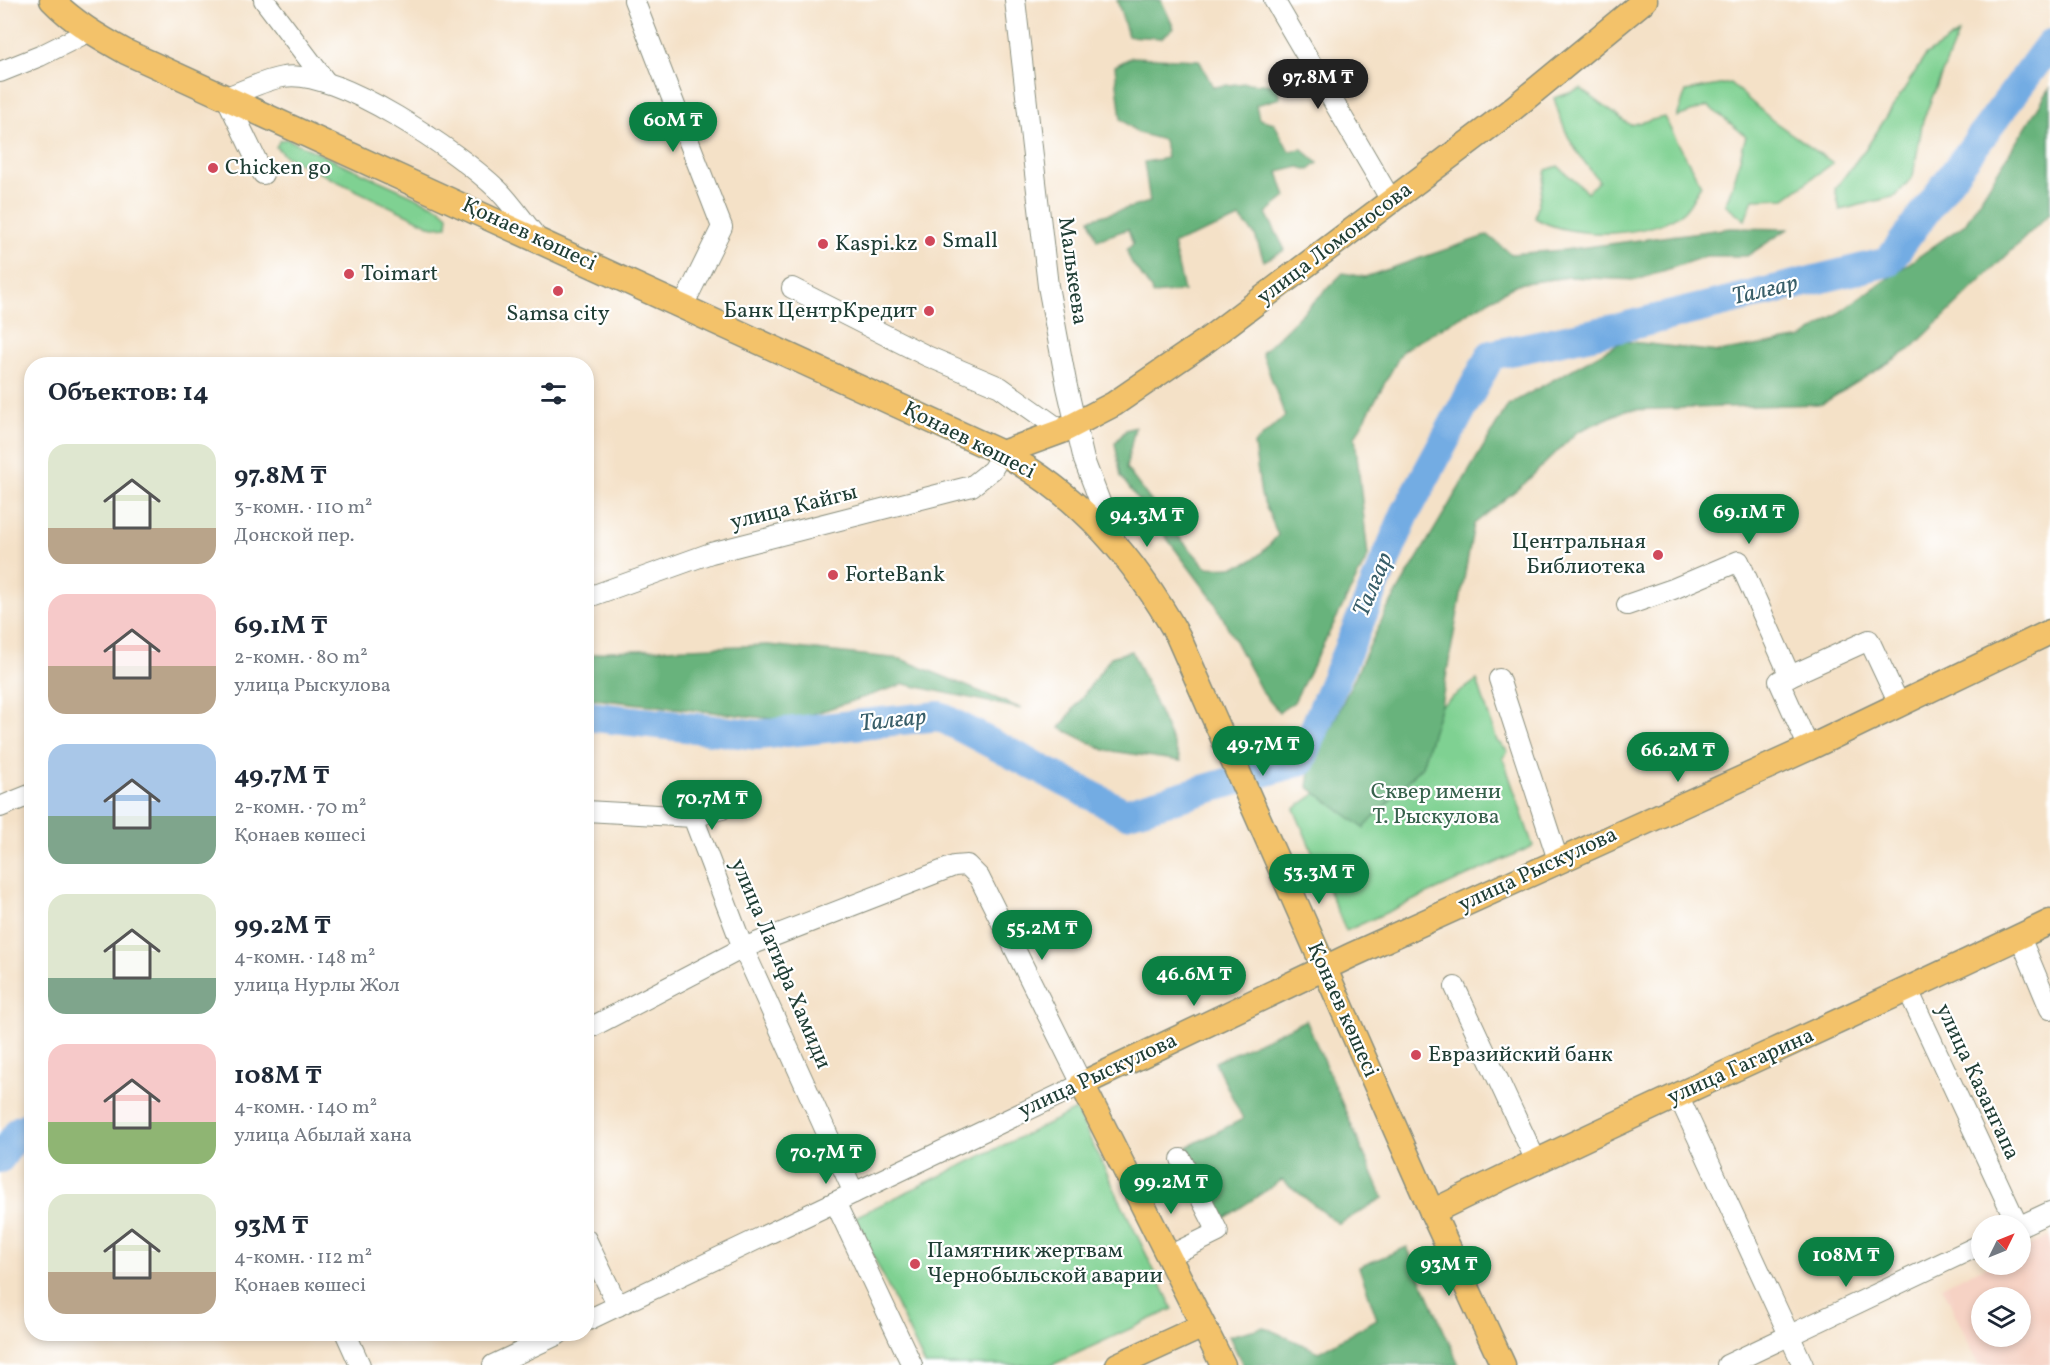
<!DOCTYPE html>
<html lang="ru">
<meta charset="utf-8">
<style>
:root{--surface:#fff;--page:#f6f6f7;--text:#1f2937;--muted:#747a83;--accent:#0b8043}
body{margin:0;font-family:Vollkorn,serif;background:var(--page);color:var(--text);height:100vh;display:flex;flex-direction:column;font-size:22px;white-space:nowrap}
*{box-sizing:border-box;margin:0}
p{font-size:20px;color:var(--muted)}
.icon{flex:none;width:33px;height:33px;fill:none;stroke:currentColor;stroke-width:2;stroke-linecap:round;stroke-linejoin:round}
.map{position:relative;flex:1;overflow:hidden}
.side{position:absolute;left:24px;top:357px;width:570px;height:984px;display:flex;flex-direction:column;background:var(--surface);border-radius:24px;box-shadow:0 3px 9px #0003}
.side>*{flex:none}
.needle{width:39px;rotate:47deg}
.fabs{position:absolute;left:1971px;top:1215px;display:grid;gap:12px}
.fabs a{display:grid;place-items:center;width:60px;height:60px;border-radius:50%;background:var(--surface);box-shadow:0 3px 9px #0003;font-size:30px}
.price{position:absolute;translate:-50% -51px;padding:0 14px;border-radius:21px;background:var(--accent);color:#fff;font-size:20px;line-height:39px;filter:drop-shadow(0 2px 3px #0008)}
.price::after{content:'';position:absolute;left:50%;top:36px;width:18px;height:14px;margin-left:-9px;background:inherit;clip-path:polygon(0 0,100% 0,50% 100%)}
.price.selected{background:#222;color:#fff}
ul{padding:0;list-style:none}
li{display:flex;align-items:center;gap:18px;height:150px;padding:0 24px}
li span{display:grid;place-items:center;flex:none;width:168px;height:120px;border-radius:18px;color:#555}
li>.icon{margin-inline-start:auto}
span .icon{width:72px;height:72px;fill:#fffc;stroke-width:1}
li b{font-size:26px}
h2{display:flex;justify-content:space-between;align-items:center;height:72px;padding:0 24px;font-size:26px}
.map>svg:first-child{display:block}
</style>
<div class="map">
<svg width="2050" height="1365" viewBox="0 0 2050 1365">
<rect width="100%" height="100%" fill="#fff"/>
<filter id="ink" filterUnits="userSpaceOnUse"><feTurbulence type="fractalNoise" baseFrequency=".0167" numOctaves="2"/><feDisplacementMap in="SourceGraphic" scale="12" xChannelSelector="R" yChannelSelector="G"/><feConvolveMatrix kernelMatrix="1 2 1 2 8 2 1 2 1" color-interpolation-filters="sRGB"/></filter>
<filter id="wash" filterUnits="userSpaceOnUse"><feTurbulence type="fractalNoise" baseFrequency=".008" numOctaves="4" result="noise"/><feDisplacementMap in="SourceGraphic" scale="24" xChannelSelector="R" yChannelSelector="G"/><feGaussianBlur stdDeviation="1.35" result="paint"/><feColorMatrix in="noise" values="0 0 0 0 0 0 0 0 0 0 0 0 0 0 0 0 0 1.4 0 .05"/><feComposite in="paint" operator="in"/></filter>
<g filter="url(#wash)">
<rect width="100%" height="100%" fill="#f4e1c7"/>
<path fill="#f6d2c4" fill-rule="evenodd" d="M2050 1236V1365H1979L1942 1286 1989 1265 2020 1264 2021 1250ZM1982 1298H2020V1336H1982Z"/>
<g fill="#7fd192" stroke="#4f8763" stroke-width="1.5">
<polygon points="1958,34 1923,120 1913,176 1896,196 1840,210 1835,189 1869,144 1926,55"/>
<path d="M1730 83 1772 120 1833 163 1785 198 1753 199 1745 220 1725 204C1736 182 1739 159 1746 136L1708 106 1677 117 1686 91Z"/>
<path d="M1581 89 1630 125 1664 117 1701 185C1696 192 1692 203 1686 209 1654 239 1571 240 1535 218L1546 170 1558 166 1587 192 1599 181C1574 149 1566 139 1554 98Z"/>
<polygon points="287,139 440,208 448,215 447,226 433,227 286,157 276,147 280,140"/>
<polygon points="1477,680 1497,741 1508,751 1503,758 1533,846 1346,931 1294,809"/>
<polygon points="1076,1110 1173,1309 1052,1365 925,1365 855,1217"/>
</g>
<g fill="#67b37c" stroke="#437858" stroke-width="1.5">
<polygon points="1117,0 1161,0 1174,28 1161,38 1128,36"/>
<path d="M1132 57 1199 60 1213 87 1245 83 1277 85 1280 98 1256 105 1259 119 1274 123 1289 151 1302 149 1318 163 1309 170 1299 167 1278 172 1286 197 1266 213 1285 250 1264 261 1255 235 1240 218 1173 244 1184 291 1153 294C1146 276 1129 266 1127 250L1133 244 1128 229 1097 240 1090 219 1150 202 1144 162 1167 158 1164 140 1138 133 1121 119 1115 66Z"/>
<polygon points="2050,88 2050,213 1911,349 1822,404 1626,410 1577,432 1525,483 1474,524 1441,705 1422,766 1364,828 1308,787 1310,772 1386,611 1508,405 1623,341 1718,352 1803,338 1965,224"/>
<path d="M1730 228 1788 229 1747 256H1706L1637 280 1569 277 1517 284 1403 350 1355 437 1368 556 1294 702 1279 712 1262 692 1214 601 1121 477 1115 443 1126 430 1135 427 1126 468 1172 529 1206 567C1243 570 1255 563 1278 535L1261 495 1254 444 1285 416 1262 353 1343 273 1365 277 1488 235 1511 254 1564 250Z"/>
<polygon points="768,645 901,659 1022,709 904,684 792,721 587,698 587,656 609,651"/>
<polygon points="1132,651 1181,761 1105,750 1060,728 1111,657"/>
<polygon points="1306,1020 1383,1198 1339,1224 1282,1180 1225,1218 1187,1147 1243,1119 1215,1062"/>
<polygon points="1407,1247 1459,1365 1243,1365 1229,1336 1264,1327 1319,1352 1377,1319 1359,1267"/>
</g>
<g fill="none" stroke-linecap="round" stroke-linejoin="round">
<g stroke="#73ace3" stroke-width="30">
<polyline points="586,716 758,735 939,716 1125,813 1301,761 1405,514 1491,355 1619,328 1888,262 2050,44"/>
<polyline points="0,1158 20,1130 32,1125"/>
</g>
</g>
</g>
<g filter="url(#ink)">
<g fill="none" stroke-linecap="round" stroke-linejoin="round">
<g stroke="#8a8f7e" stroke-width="22">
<g id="minor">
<polyline points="264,0 326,82"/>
<polyline points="634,0 722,227 683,306"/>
<polyline points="1015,0 1048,286 1067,387 1084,460 1115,541"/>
<polyline points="1274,0 1392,202"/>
<polyline points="0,72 40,56 90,31"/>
<path d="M263 174 226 97C244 91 264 80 283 77 336 67 460 153 498 190 513 205 525 224 539 240"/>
<polyline points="792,288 927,356 1000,387 1062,431"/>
<polyline points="586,598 711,553 972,486 992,470 1002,453"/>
<polyline points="1627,605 1673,589 1739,561 1790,676"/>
<polyline points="1499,679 1558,860"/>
<polyline points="1809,748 1779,681 1869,640 1899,704"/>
<polyline points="0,807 32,794"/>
<polyline points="586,811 693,817 743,948 854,1193"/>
<polyline points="693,817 722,809"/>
<polyline points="2020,937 2050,1009"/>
<polyline points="1455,987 1536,1161"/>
<polyline points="1908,990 2018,1226"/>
<polyline points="586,1030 743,948 954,866 967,865 979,877 1082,1084 586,1321"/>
<polyline points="1678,1095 1803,1365"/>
<polyline points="835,1202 912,1365"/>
<polyline points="2020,1226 2050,1212"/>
<polyline points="586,1239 618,1306"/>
<polyline points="1169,1256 1218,1232 1181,1159"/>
<polyline points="346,1334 360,1365"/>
<polyline points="493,1365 559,1334"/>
<polyline points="1727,1365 1982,1244"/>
</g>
</g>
<g stroke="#8a8f7e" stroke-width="27">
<g id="major">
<path d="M52 0C73 22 99 37 126 52L1002 453C1081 496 1135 559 1178 636L1432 1212 1503 1365"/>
<polyline points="1002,453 1062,431 1114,404 1203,343 1510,111 1645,0"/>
<path d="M1432 1212C1636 1111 1845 1021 2050 922"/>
<polyline points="1118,1365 1203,1326"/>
<polyline points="1223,1365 1082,1084 1352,955 1809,748 2050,632"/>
</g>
</g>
<use href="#minor" stroke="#fff" stroke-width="20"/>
<use href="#major" stroke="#f3c26a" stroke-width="24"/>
</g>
</g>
<g fill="#d1495b" stroke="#fff" stroke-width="2">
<circle cx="213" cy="168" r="6"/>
<circle cx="930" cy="241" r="6"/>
<circle cx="823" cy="244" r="6"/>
<circle cx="349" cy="274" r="6"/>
<circle cx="558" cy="291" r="6"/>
<circle cx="929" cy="311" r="6"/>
<circle cx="1658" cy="555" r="6"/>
<circle cx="833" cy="575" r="6"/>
<circle cx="1416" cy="1055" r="6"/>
<circle cx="915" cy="1264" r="6"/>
</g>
<g text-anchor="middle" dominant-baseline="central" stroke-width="4.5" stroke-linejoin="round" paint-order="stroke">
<g font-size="22" fill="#1f3d34" stroke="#fff" text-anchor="start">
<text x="225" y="168">Chicken go</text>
<text x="942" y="241">Small</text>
<text x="835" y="244">Kaspi.kz</text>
<text x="361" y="274">Toimart</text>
<text x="917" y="311" text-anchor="end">Банк ЦентрКредит</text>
<text x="558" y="314" text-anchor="middle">Samsa city</text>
<text x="1646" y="542" text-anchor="end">Центральная<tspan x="1646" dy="25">Библиотека</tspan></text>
<text x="845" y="575">ForteBank</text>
<text x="1428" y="1055">Евразийский банк</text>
<text x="927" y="1251">Памятник жертвам<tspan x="927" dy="25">Чернобыльской аварии</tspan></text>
</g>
<g font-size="22" fill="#1f3d34" stroke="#fff">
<text transform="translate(529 235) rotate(25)">Қонаев көшесі</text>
<text transform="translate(1335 244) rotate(-37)">улица Ломоносова</text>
<text transform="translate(1072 271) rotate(82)">Малькеева</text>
<text transform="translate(969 441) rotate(27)">Қонаев көшесі</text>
<text transform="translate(794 508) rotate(-14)">улица Кайгы</text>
<text transform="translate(1538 870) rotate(-25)">улица Рыскулова</text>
<text transform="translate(780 964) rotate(67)">улица Латифа Хамиди</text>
<text transform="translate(1342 1010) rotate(66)">Қонаев көшесі</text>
<text transform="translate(1741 1067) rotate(-24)">улица Гагарина</text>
<text transform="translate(1098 1076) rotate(-25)">улица Рыскулова</text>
<text transform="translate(1977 1082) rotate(65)">улица Казангапа</text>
</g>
<g font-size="22" fill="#37624c" stroke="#fff">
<text x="1436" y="792">Сквер имени<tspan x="1436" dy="25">Т. Рыскулова</tspan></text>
</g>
<g font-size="24" font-style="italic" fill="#385e69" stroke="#fff">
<text transform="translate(1765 291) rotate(-13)">Талғар</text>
<text transform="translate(1374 585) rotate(-67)">Талғар</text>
<text transform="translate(893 721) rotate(-6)">Талғар</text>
</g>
</g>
</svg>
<div class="fabs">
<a><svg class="needle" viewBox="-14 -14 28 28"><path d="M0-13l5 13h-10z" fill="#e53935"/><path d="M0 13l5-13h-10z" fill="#747a83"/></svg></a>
<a><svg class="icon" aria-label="layers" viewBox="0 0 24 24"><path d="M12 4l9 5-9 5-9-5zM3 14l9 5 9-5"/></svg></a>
</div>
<b class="price selected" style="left:1318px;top:110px">97.8M ₸</b>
<b class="price" style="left:673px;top:153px">60M ₸</b>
<b class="price" style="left:1749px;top:545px">69.1M ₸</b>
<b class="price" style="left:1147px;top:548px">94.3M ₸</b>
<b class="price" style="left:1263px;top:777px">49.7M ₸</b>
<b class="price" style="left:1678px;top:783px">66.2M ₸</b>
<b class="price" style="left:712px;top:831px">70.7M ₸</b>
<b class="price" style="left:1319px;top:905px">53.3M ₸</b>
<b class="price" style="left:1042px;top:961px">55.2M ₸</b>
<b class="price" style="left:1194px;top:1007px">46.6M ₸</b>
<b class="price" style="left:826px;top:1185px">70.7M ₸</b>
<b class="price" style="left:1171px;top:1215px">99.2M ₸</b>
<b class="price" style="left:1846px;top:1288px">108M ₸</b>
<b class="price" style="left:1449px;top:1297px">93M ₸</b>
<section class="side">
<h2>Объектов: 14<svg class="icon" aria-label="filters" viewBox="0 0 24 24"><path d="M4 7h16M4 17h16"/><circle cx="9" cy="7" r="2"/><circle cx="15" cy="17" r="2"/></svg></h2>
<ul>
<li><span style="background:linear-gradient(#dfe7d0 70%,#b9a48a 0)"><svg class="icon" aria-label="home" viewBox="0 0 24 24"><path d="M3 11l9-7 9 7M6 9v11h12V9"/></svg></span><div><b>97.8M ₸</b><p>3-комн. · 110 m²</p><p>Донской пер.</p></div></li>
<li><span style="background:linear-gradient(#f6c9c9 60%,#b9a48a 0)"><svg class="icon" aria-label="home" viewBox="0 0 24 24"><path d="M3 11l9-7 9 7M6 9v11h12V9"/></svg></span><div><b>69.1M ₸</b><p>2-комн. · 80 m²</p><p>улица Рыскулова</p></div></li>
<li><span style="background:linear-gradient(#a9c7e8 60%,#7fa58c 0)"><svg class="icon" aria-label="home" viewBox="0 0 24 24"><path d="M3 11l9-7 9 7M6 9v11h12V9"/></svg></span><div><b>49.7M ₸</b><p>2-комн. · 70 m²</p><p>Қонаев көшесі</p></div></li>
<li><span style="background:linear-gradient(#dfe7d0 70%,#7fa58c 0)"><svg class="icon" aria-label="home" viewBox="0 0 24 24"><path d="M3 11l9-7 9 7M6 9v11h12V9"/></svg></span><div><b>99.2M ₸</b><p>4-комн. · 148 m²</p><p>улица Нурлы Жол</p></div></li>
<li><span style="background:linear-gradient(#f6c9c9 65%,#8fb573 0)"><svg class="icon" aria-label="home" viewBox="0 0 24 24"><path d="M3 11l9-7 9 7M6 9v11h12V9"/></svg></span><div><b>108M ₸</b><p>4-комн. · 140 m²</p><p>улица Абылай хана</p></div></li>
<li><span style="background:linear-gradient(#dfe7d0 65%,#b9a48a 0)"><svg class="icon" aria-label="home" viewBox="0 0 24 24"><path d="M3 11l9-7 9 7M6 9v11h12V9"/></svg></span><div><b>93M ₸</b><p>4-комн. · 112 m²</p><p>Қонаев көшесі</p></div></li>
</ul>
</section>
</div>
